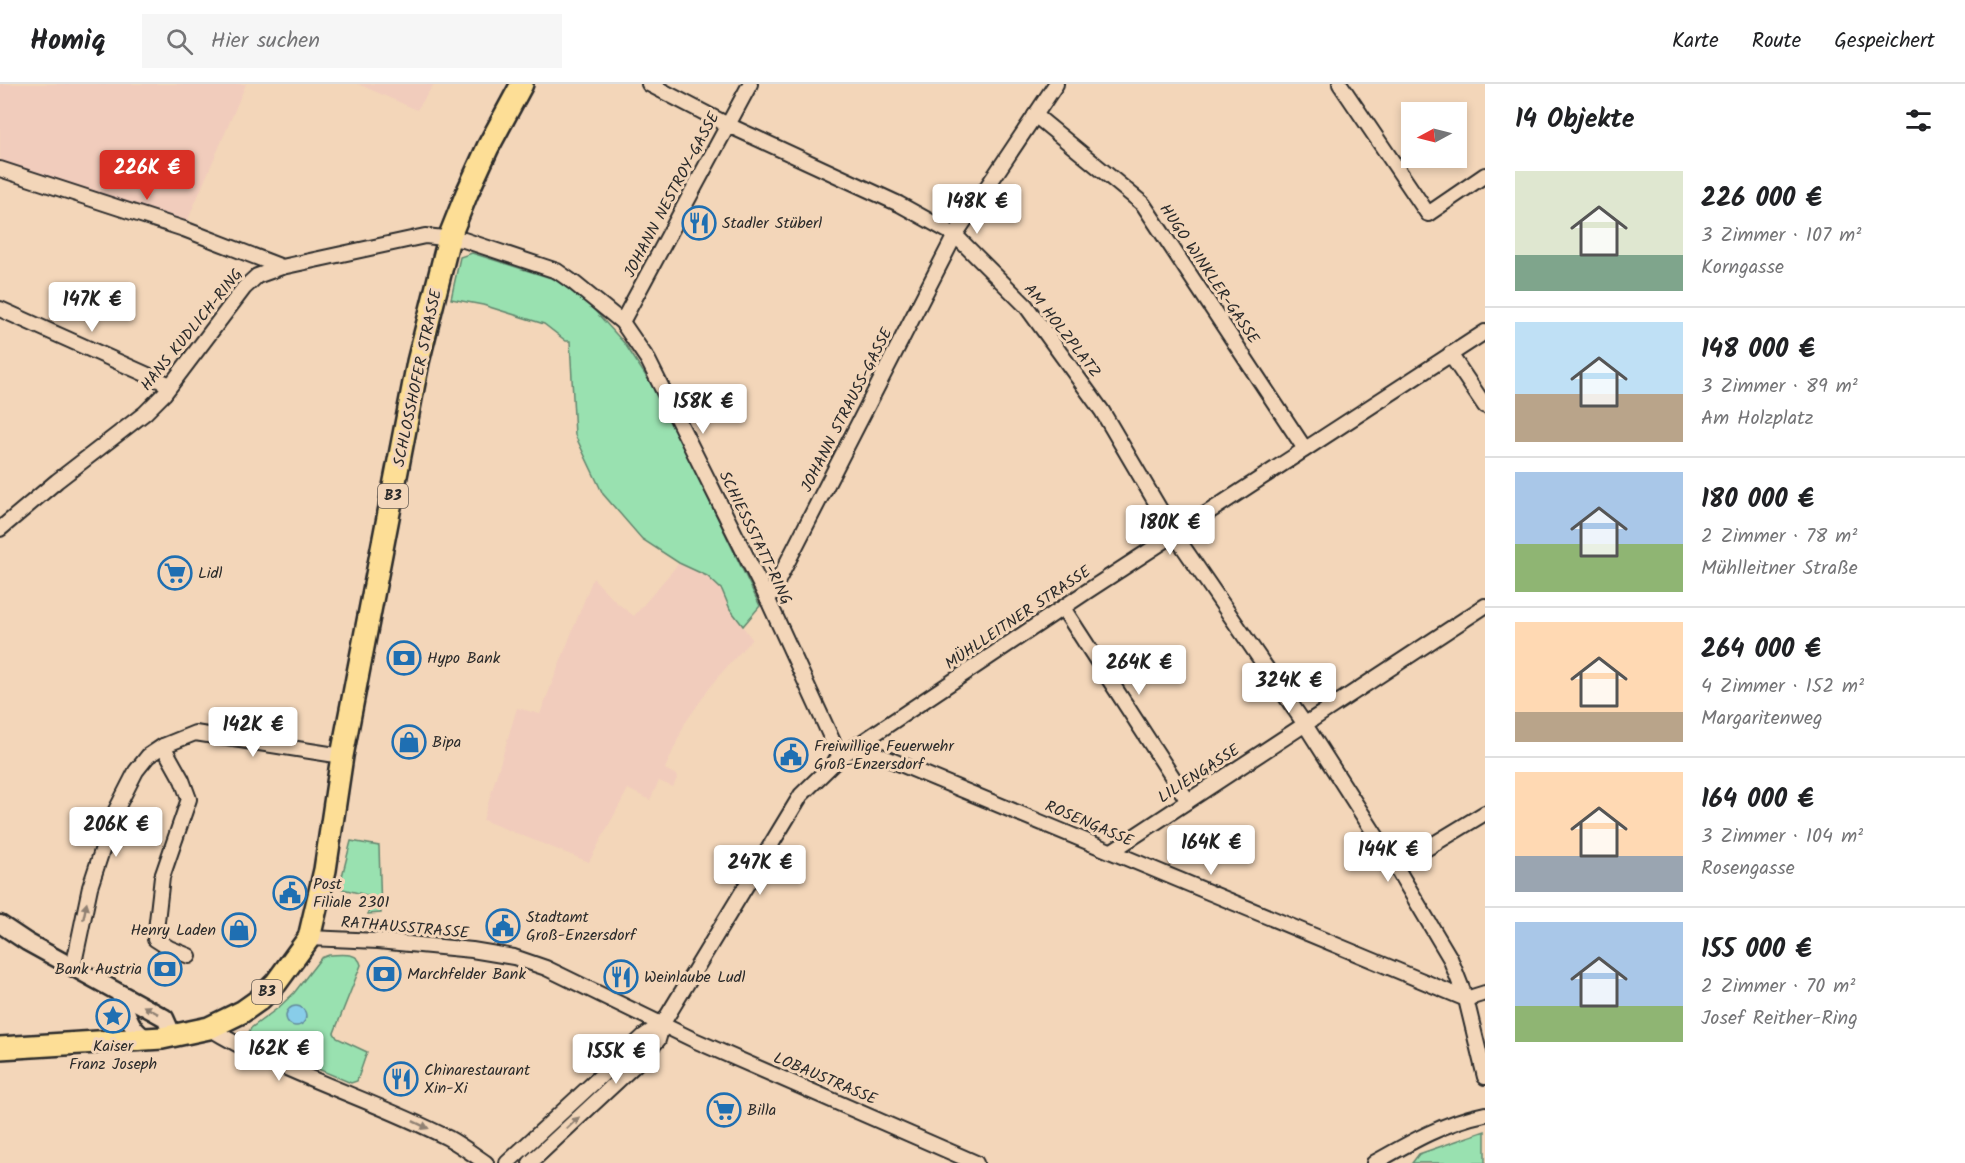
<!DOCTYPE html>
<html lang="de">
<meta charset="utf-8">
<style>
:root{--surface:#fff;--page:#f6f6f6;--text:#202124;--muted:#757577;--line:#e0e0e0;--accent:#d93025}
body{margin:0;font-family:Kalam,sans-serif;background:var(--page);color:var(--text);height:100vh;display:flex;flex-direction:column;font-size:22px;white-space:nowrap}
*{box-sizing:border-box;margin:0}
p{font-size:20px;color:var(--muted)}
.icon{flex:none;width:33px;height:33px;fill:none;stroke:currentColor;stroke-width:2;stroke-linecap:round;stroke-linejoin:round}
.map{position:relative;flex:1;overflow:hidden}
.details{display:flex;flex-direction:column;background:var(--surface);width:480px}
.details>*{flex:none}
.needle{width:39px;rotate:263deg}
.tools{position:absolute;left:1401px;top:18px;display:grid;gap:12px}
.tools a{display:grid;place-items:center;width:66px;height:66px;border-radius:0px;background:var(--surface);box-shadow:0 3px 9px #0003;font-size:30px}
.price{position:absolute;translate:-50% -51px;padding:0 14px;border-radius:6px;background:#fff;color:#222;font-size:20px;line-height:39px;filter:drop-shadow(0 2px 3px #0008)}
.price::after{content:'';position:absolute;left:50%;top:36px;width:18px;height:14px;margin-left:-9px;background:inherit;clip-path:polygon(0 0,100% 0,50% 100%)}
.price.current{background:var(--accent);color:#fff}
ul{padding:0;list-style:none}
li{display:flex;align-items:center;gap:18px;height:150px;padding:0 30px}
li+li{border-top:2px solid var(--line)}
li span{display:grid;place-items:center;flex:none;width:168px;height:120px;border-radius:0px;color:#555}
li>.icon{margin-inline-start:auto}
span .icon{width:72px;height:72px;fill:#fffc;stroke-width:1}
li b{font-size:26px}
h2{display:flex;justify-content:space-between;align-items:center;height:72px;padding:0 30px;font-size:26px}
header{display:flex;align-items:center;gap:36px;box-sizing:border-box;height:84px;padding:0 30px;background:var(--surface);border-bottom:2px solid var(--line)}
header strong{font-size:28px}
nav{display:flex;gap:33px;margin-inline-start:auto;font-size:21px}
.search{width:420px;height:54px;background:var(--page);display:flex;align-items:center;gap:15px;box-sizing:border-box;padding:0 21px;border-radius:0px;color:var(--muted);font-size:22px}
main{display:flex;flex:1;min-height:0}
.map>svg:first-child{display:block}
</style>
<header>
<strong>Homiq</strong>
<div class="search"><svg class="icon" aria-label="search" viewBox="0 0 24 24"><circle cx="10" cy="10" r="6"/><path d="M15 15l6 6"/></svg>Hier suchen</div>
<nav><a>Karte</a><a>Route</a><a>Gespeichert</a></nav>
</header>
<main>
<div class="map">
<svg width="1485" height="1079" viewBox="0 0 1485 1079">
<rect width="100%" height="100%" fill="#f3d6b9"/>
<filter id="ink" filterUnits="userSpaceOnUse"><feTurbulence type="fractalNoise" baseFrequency=".0167" numOctaves="2"/><feDisplacementMap in="SourceGraphic" scale="12" xChannelSelector="R" yChannelSelector="G"/><feConvolveMatrix kernelMatrix="1 2 1 2 8 2 1 2 1" color-interpolation-filters="sRGB"/></filter>
<g filter="url(#ink)">
<g fill="#f1ccbc">
<polygon points="0,0 246,0 184,145 0,85"/>
<polygon points="358,0 434,0 417,26"/>
<polygon points="679,479 707,492 722,506 730,525 752,555 716,595 685,639 665,685 678,692 673,703 659,697 650,716 628,705 589,778 483,736 517,624 540,630 593,494 616,518 634,532"/>
</g>
<g fill="#99e1b0" stroke="#62866e" stroke-width="1.5">
<polygon points="472,169 554,195 587,218 625,260 659,312 760,522 743,542 730,525 722,506 707,492 679,479 642,455 603,410 575,351 570,257 566,257 544,240 483,221 451,215 460,173"/>
<polygon points="351,757 379,762 381,829 368,830 370,812 339,804"/>
<path d="M329 871C340 871 358 867 361 881L334 949 337 954 367 968 357 997 351 999 252 957 248 950 251 944 278 924 294 909 321 874Z"/>
<polygon points="1485,1047 1485,1079 1412,1079 1419,1070"/>
</g>
<circle fill="#88cde9" stroke="#638c9d" stroke-width="1.5" cx="296" cy="932" r="10"/>
<g fill="none" stroke-linecap="round" stroke-linejoin="round">
<g stroke="#2b2b2b" stroke-width="18">
<g id="minor">
<polyline points="649,0 728,41 899,120 955,151 1026,222 1102,327 1175,451 1304,639 1396,783"/>
<polyline points="1340,0 1428,130 1485,91"/>
<polyline points="1035,31 1143,120 1305,365"/>
<polyline points="0,85 184,145 282,183"/>
<polyline points="0,225 170,301"/>
<polyline points="622,238 750,0"/>
<polyline points="1450,270 1485,322"/>
<polyline points="0,445 57,397 145,329 164,310 244,204 257,192 282,183 425,152 464,156 557,187 574,199 622,238 648,276 768,516 840,673"/>
<polyline points="768,516 955,151 1056,0"/>
<polyline points="1063,524 1188,717"/>
<polyline points="163,662 182,696 189,715 162,793 155,855 169,864 189,872"/>
<polyline points="857,662 1466,915 1485,993"/>
<polyline points="1485,729 1396,783 1450,874 1466,915 1485,909"/>
<polyline points="1112,767 1485,522"/>
<polyline points="309,854 378,857 472,866 514,873 546,884 694,956 976,1079"/>
<polyline points="73,884 90,803 114,730 136,687 148,672 163,662 195,649 342,672"/>
<path d="M209 944C284 990 369 1014 448 1054 461 1061 474 1071 486 1079"/>
<polyline points="507,1079 644,952 663,939"/>
<polyline points="530,1079 635,981 658,956 663,939 801,711 840,673 1086,508 1485,248"/>
<path d="M1374 1079C1409 1059 1445 1038 1485 1030"/>
</g>
</g>
<g stroke="#2b2b2b" stroke-width="21">
<g id="tertiary">
<polyline points="0,840 27,858 165,934 173,952"/>
<path d="M119 909C127 926 129 948 149 955"/>
</g>
</g>
<g stroke="#2b2b2b" stroke-width="26">
<polyline id="primary" points="0,964 162,954 209,944 242,928 259,916 276,899 309,854 325,786 342,672 418,278 449,154 467,109 488,63 522,0"/>
</g>
<use href="#minor" stroke="#f3d6b9" stroke-width="14"/>
<use href="#tertiary" stroke="#f3d6b9" stroke-width="16"/>
<use href="#primary" stroke="#fdde96" stroke-width="21"/>
</g>
<defs><path id="oneway-solid" d="M-6-.8H1V-3.2L6.5 0L1 3.2V.8H-6Z" transform="scale(1.5)"/></defs>
<g fill="#8f8072">
<use href="#oneway-solid" transform="translate(85 827) rotate(-78)"/>
<use href="#oneway-solid" transform="translate(151 926) rotate(-152)"/>
<use href="#oneway-solid" transform="translate(573 1039) rotate(-43)"/>
<use href="#oneway-solid" transform="translate(421 1041) rotate(25)"/>
</g>
</g>
<defs>
<g id="restaurant-ring" transform="scale(1.725)"><circle r="9.5" fill="#f3d6b9" stroke="#1f6fb2" stroke-width="1.5"/><path d="M-5-6h1v4h1v-4h1v4h1v-4h1v5L-1.5 .5V6h-2V.5L-5-1ZM5-6V6H3V1.5H1.5Q1.5-4 5-6Z" fill="#1f6fb2"/></g>
<g id="supermarket-ring" transform="scale(1.725)"><circle r="9.5" fill="#f3d6b9" stroke="#1f6fb2" stroke-width="1.5"/><path d="M-6-5.5h2.5l.6 2H6L4.5 2H-2.5L-4.4-4H-6ZM-1.5 3.2a1.3 1.3 0 1 0 .1 0ZM3 3.2a1.3 1.3 0 1 0 .1 0Z" fill="#1f6fb2"/></g>
<g id="bank-ring" transform="scale(1.725)"><circle r="9.5" fill="#f3d6b9" stroke="#1f6fb2" stroke-width="1.5"/><path d="M-6-4H6V4H-6ZM0-2.3a2.3 2.3 0 1 0 0 4.6a2.3 2.3 0 1 0 0-4.6Z" fill="#1f6fb2"/></g>
<g id="shop-ring" transform="scale(1.725)"><circle r="9.5" fill="#f3d6b9" stroke="#1f6fb2" stroke-width="1.5"/><path d="M-5-2.5h2.3a2.7 3.5 0 0 1 5.4 0H5L5.5 6h-11ZM-1.5-2.5h3a1.5 2.3 0 0 0-3 0Z" fill="#1f6fb2"/></g>
<g id="civic-ring" transform="scale(1.725)"><circle r="9.5" fill="#f3d6b9" stroke="#1f6fb2" stroke-width="1.5"/><path d="M-.6-6.5H3V-4.5H.6V-3L4-1V1h2V6H-6V1h2V-1L-.6-3ZM-1.2 2.5V6h2.4V2.5Z" fill="#1f6fb2"/></g>
<g id="sight-ring" transform="scale(1.725)"><circle r="9.5" fill="#f3d6b9" stroke="#1f6fb2" stroke-width="1.5"/><path d="M0-6L1.8-2.2L6-1.7L2.9 1.2L3.7 5.4L0 3.3L-3.7 5.4L-2.9 1.2L-6-1.7L-1.8-2.2Z" fill="#1f6fb2"/></g>
</defs>
<g fill-rule="evenodd">
<use href="#restaurant-ring" x="699" y="139"/>
<use href="#supermarket-ring" x="175" y="489"/>
<use href="#bank-ring" x="404" y="574"/>
<use href="#shop-ring" x="409" y="658"/>
<use href="#civic-ring" x="791" y="671"/>
<use href="#civic-ring" x="290" y="809"/>
<use href="#civic-ring" x="503" y="842"/>
<use href="#shop-ring" x="239" y="846"/>
<use href="#bank-ring" x="165" y="885"/>
<use href="#bank-ring" x="384" y="890"/>
<use href="#restaurant-ring" x="621" y="893"/>
<use href="#sight-ring" x="113" y="932"/>
<use href="#restaurant-ring" x="401" y="995"/>
<use href="#supermarket-ring" x="724" y="1026"/>
</g>
<g text-anchor="middle" dominant-baseline="central" stroke-width="6" stroke-linejoin="round" paint-order="stroke">
<g fill="#f3d6b9" stroke="#675e56" stroke-width="1.5">
<rect x="378" y="400" width="30" height="24" rx="4.5"/>
<rect x="252" y="896" width="30" height="24" rx="4.5"/>
</g>
<g font-size="15" font-weight="bold" fill="#2b2b2b">
<text x="393" y="412">B3</text>
<text x="267" y="908">B3</text>
</g>
<g font-size="16" fill="#2b2b2b" stroke="#f3d6b9">
<text transform="translate(672 111) rotate(-62)">JOHANN NESTROY-GASSE</text>
<text transform="translate(1209 190) rotate(56)">HUGO WINKLER-GASSE</text>
<text transform="translate(192 246) rotate(-51)">HANS KUDLICH-RING</text>
<text transform="translate(1062 247) rotate(52)">AM HOLZPLATZ</text>
<text transform="translate(418 294) rotate(-78)">SCHLOSSHOFER STRASSE</text>
<text transform="translate(847 326) rotate(-63)">JOHANN STRAUSS-GASSE</text>
<text transform="translate(755 454) rotate(64)">SCHIESSSTATT-RING</text>
<text transform="translate(1018 534) rotate(-34)">MÜHLLEITNER STRASSE</text>
<text transform="translate(1199 690) rotate(-33)">LILIENGASSE</text>
<text transform="translate(1089 740) rotate(23)">ROSENGASSE</text>
<text transform="translate(405 844) rotate(5)">RATHAUSSTRASSE</text>
<text transform="translate(825 995) rotate(23)">LOBAUSTRASSE</text>
</g>
<g font-size="16" fill="#2b2b2b" stroke="#f3d6b9" text-anchor="start">
<text x="722" y="139">Stadler Stüberl</text>
<text x="198" y="489">Lidl</text>
<text x="427" y="574">Hypo Bank</text>
<text x="432" y="658">Bipa</text>
<text x="814" y="662">Freiwillige Feuerwehr<tspan x="814" dy="18">Groß-Enzersdorf</tspan></text>
<text x="313" y="800">Post<tspan x="313" dy="18">Filiale 2301</tspan></text>
<text x="526" y="833">Stadtamt<tspan x="526" dy="18">Groß-Enzersdorf</tspan></text>
<text x="216" y="846" text-anchor="end">Henry Laden</text>
<text x="142" y="885" text-anchor="end">Bank Austria</text>
<text x="407" y="890">Marchfelder Bank</text>
<text x="644" y="893">Weinlaube Ludl</text>
<text x="113" y="962" text-anchor="middle">Kaiser<tspan x="113" dy="18">Franz Joseph</tspan></text>
<text x="424" y="986">Chinarestaurant<tspan x="424" dy="18">Xin-Xi</tspan></text>
<text x="747" y="1026">Billa</text>
</g>
</g>
</svg>
<div class="tools">
<a><svg class="needle" viewBox="-14 -14 28 28"><path d="M0-13l5 13h-10z" fill="#e53935"/><path d="M0 13l5-13h-10z" fill="#757577"/></svg></a>
</div>
<b class="price current" style="left:147px;top:117px">226K €</b>
<b class="price" style="left:977px;top:151px">148K €</b>
<b class="price" style="left:92px;top:249px">147K €</b>
<b class="price" style="left:703px;top:351px">158K €</b>
<b class="price" style="left:1170px;top:472px">180K €</b>
<b class="price" style="left:1139px;top:612px">264K €</b>
<b class="price" style="left:1289px;top:630px">324K €</b>
<b class="price" style="left:253px;top:674px">142K €</b>
<b class="price" style="left:116px;top:774px">206K €</b>
<b class="price" style="left:1211px;top:792px">164K €</b>
<b class="price" style="left:1388px;top:799px">144K €</b>
<b class="price" style="left:760px;top:812px">247K €</b>
<b class="price" style="left:279px;top:998px">162K €</b>
<b class="price" style="left:616px;top:1001px">155K €</b>
</div>
<section class="details">
<h2>14 Objekte<svg class="icon" aria-label="filters" viewBox="0 0 24 24"><path d="M4 7h16M4 17h16"/><circle cx="9" cy="7" r="2"/><circle cx="15" cy="17" r="2"/></svg></h2>
<ul>
<li><span style="background:linear-gradient(#dfe7d0 70%,#7fa58c 0)"><svg class="icon" aria-label="home" viewBox="0 0 24 24"><path d="M3 11l9-7 9 7M6 9v11h12V9"/></svg></span><div><b>226 000 €</b><p>3 Zimmer · 107 m²</p><p>Korngasse</p></div></li>
<li><span style="background:linear-gradient(#bfe0f5 60%,#b9a48a 0)"><svg class="icon" aria-label="home" viewBox="0 0 24 24"><path d="M3 11l9-7 9 7M6 9v11h12V9"/></svg></span><div><b>148 000 €</b><p>3 Zimmer · 89 m²</p><p>Am Holzplatz</p></div></li>
<li><span style="background:linear-gradient(#a9c7e8 60%,#8fb573 0)"><svg class="icon" aria-label="home" viewBox="0 0 24 24"><path d="M3 11l9-7 9 7M6 9v11h12V9"/></svg></span><div><b>180 000 €</b><p>2 Zimmer · 78 m²</p><p>Mühlleitner Straße</p></div></li>
<li><span style="background:linear-gradient(#ffd9b3 75%,#b9a48a 0)"><svg class="icon" aria-label="home" viewBox="0 0 24 24"><path d="M3 11l9-7 9 7M6 9v11h12V9"/></svg></span><div><b>264 000 €</b><p>4 Zimmer · 152 m²</p><p>Margaritenweg</p></div></li>
<li><span style="background:linear-gradient(#ffd9b3 70%,#9aa5b1 0)"><svg class="icon" aria-label="home" viewBox="0 0 24 24"><path d="M3 11l9-7 9 7M6 9v11h12V9"/></svg></span><div><b>164 000 €</b><p>3 Zimmer · 104 m²</p><p>Rosengasse</p></div></li>
<li><span style="background:linear-gradient(#a9c7e8 70%,#8fb573 0)"><svg class="icon" aria-label="home" viewBox="0 0 24 24"><path d="M3 11l9-7 9 7M6 9v11h12V9"/></svg></span><div><b>155 000 €</b><p>2 Zimmer · 70 m²</p><p>Josef Reither-Ring</p></div></li>
</ul>
</section>
</main>
